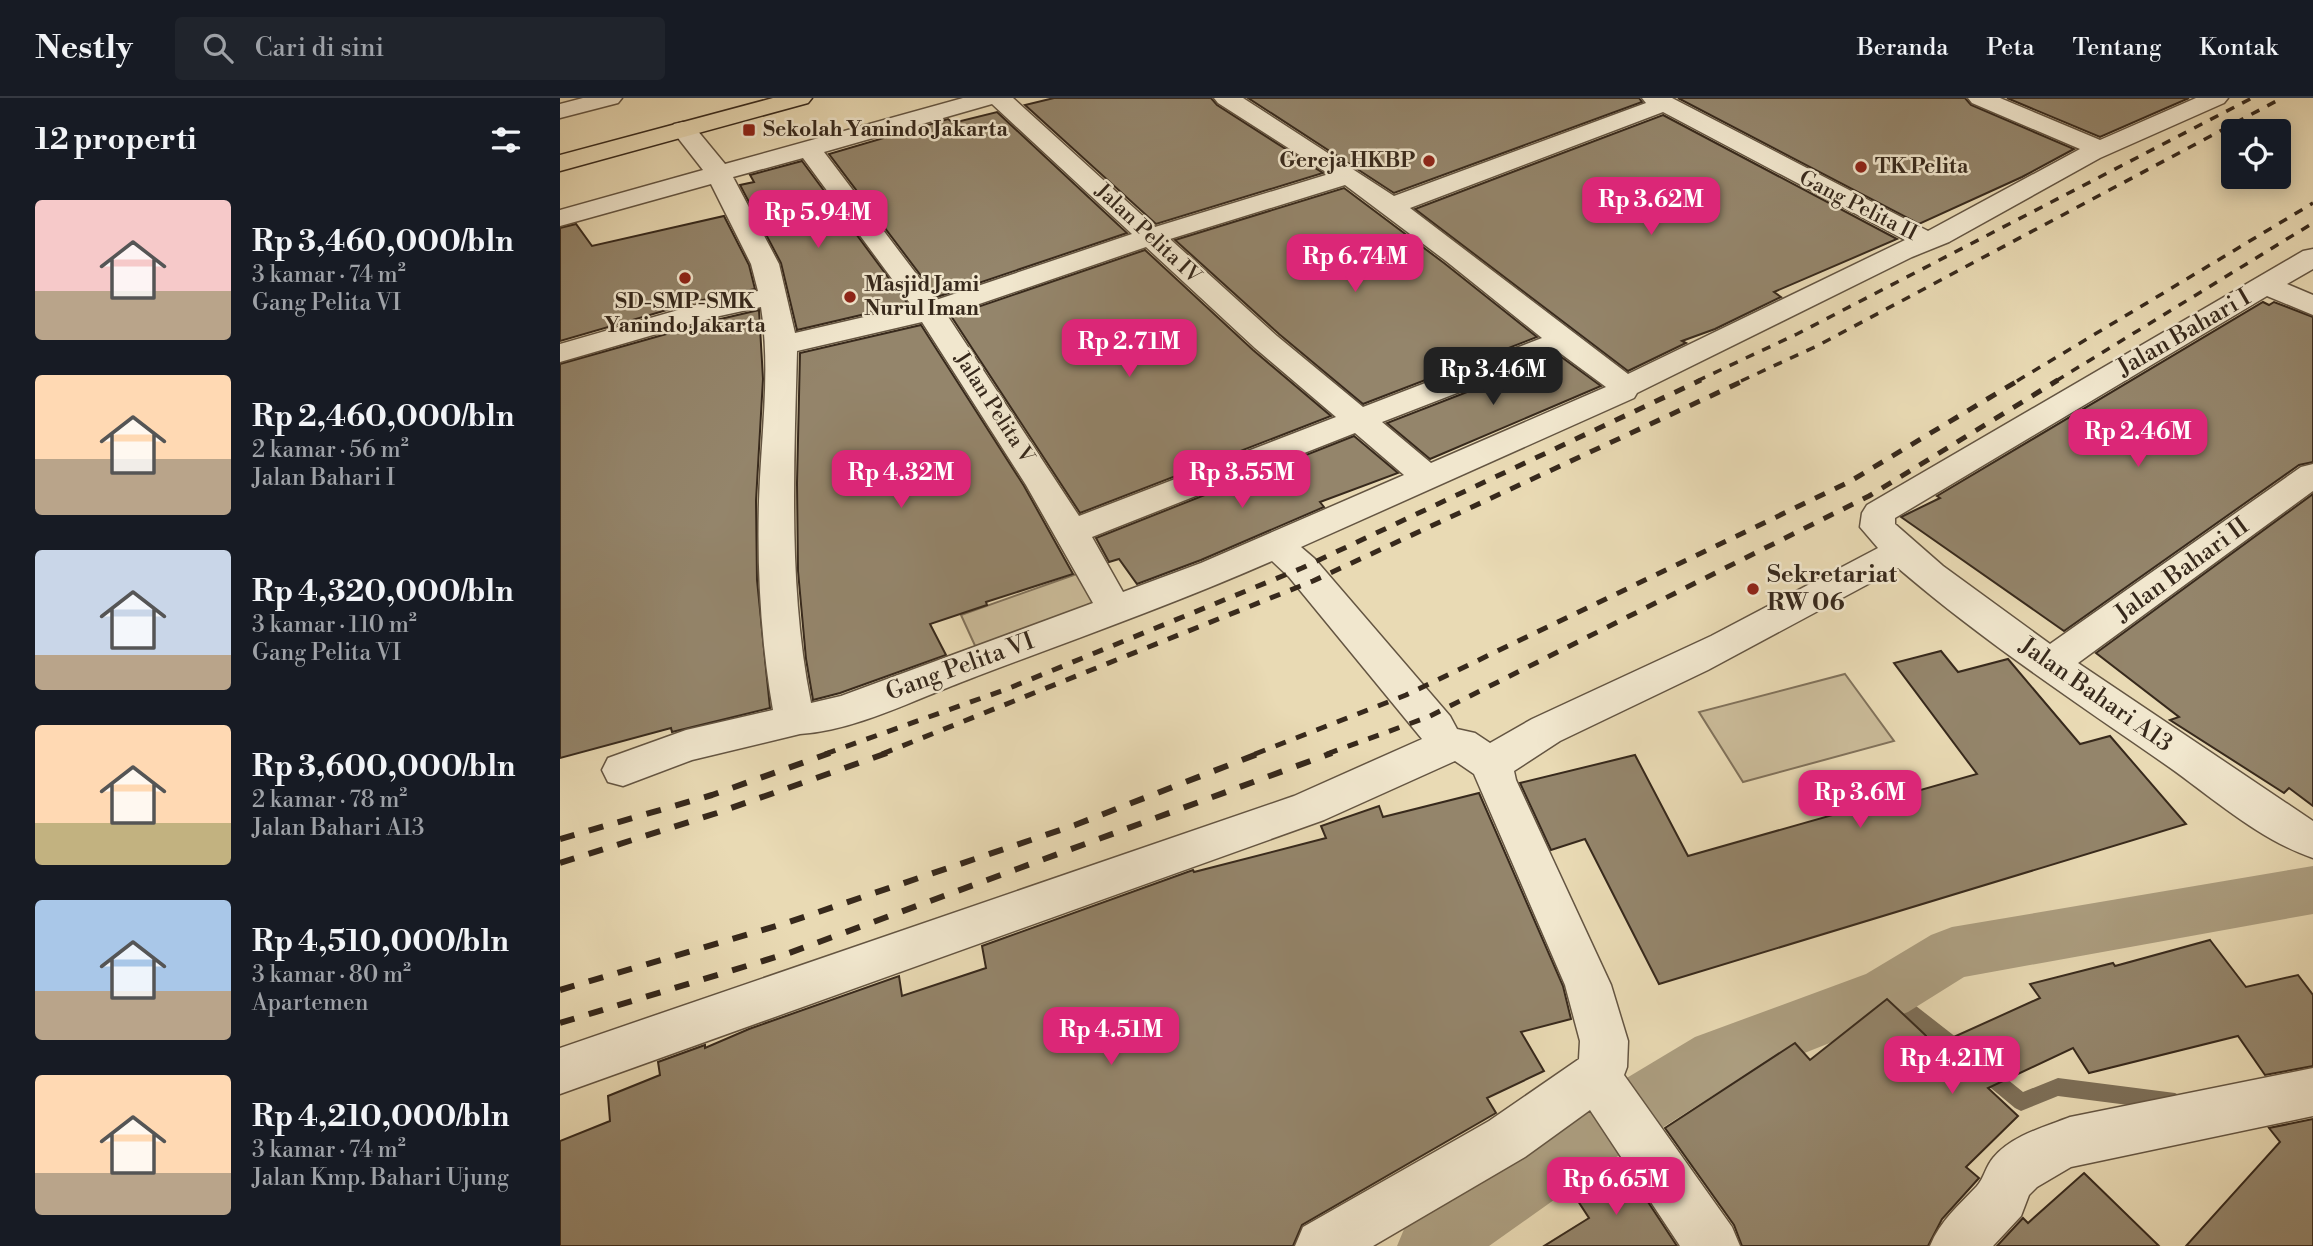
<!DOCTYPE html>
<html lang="id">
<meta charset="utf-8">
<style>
:root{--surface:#171b24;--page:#20242c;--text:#f1f3f6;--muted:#9ea1a6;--line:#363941;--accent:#db2777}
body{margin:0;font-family:"Libre Bodoni",serif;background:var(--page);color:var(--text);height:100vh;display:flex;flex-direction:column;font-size:26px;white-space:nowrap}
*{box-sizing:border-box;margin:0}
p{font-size:23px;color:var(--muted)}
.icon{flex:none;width:38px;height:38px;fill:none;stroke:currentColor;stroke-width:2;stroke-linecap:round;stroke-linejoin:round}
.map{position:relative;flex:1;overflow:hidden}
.drawer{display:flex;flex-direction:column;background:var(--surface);width:560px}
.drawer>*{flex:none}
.fabs{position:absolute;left:1661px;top:21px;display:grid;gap:14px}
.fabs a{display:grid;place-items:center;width:70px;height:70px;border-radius:7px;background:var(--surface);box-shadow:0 4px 18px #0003;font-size:35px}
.price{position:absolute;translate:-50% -60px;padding:0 16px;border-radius:14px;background:var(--accent);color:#fff;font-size:23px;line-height:46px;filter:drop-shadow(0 2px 4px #0008)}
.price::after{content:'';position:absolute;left:50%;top:42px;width:21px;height:16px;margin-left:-10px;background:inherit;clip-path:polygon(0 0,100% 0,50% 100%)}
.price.on{background:#222;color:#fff}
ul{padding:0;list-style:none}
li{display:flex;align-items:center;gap:21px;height:175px;padding:0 35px}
li span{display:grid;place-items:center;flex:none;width:196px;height:140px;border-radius:7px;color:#555}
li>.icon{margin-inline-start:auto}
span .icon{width:84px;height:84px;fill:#fffc;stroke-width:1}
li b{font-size:30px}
h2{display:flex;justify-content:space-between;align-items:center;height:84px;padding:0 35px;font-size:30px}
header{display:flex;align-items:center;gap:42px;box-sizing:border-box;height:98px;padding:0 35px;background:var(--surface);border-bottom:2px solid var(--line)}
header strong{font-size:33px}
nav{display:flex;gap:38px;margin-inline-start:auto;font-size:24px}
.search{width:490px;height:63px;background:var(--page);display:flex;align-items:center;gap:18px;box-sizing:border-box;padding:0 24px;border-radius:7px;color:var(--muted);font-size:26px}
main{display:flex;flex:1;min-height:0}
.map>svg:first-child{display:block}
</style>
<header>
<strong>Nestly</strong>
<div class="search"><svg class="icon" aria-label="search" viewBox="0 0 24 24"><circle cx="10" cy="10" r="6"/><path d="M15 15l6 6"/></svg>Cari di sini</div>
<nav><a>Beranda</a><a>Peta</a><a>Tentang</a><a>Kontak</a></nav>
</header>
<main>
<section class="drawer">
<h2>12 properti<svg class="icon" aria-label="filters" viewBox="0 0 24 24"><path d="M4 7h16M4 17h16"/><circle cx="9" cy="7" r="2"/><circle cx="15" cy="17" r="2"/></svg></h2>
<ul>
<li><span style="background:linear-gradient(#f6c9c9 65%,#b9a48a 0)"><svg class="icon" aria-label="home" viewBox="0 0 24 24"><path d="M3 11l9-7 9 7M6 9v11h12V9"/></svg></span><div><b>Rp 3,460,000/bln</b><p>3 kamar · 74 m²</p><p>Gang Pelita VI</p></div></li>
<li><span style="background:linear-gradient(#ffd9b3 60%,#b9a48a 0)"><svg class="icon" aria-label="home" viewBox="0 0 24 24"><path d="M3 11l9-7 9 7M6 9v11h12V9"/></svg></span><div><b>Rp 2,460,000/bln</b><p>2 kamar · 56 m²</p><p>Jalan Bahari I</p></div></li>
<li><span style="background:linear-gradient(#c9d6e8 75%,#b9a48a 0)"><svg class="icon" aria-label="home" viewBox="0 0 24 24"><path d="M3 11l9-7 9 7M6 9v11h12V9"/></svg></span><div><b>Rp 4,320,000/bln</b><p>3 kamar · 110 m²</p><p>Gang Pelita VI</p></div></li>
<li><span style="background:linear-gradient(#ffd9b3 70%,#c2b280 0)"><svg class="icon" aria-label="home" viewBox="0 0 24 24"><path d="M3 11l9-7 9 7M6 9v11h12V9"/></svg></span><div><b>Rp 3,600,000/bln</b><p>2 kamar · 78 m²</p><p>Jalan Bahari A13</p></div></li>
<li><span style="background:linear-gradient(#a9c7e8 65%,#b9a48a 0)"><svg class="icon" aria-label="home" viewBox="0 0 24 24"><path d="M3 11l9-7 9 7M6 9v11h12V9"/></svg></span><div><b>Rp 4,510,000/bln</b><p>3 kamar · 80 m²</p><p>Apartemen</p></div></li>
<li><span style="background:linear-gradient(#ffd9b3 70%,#b9a48a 0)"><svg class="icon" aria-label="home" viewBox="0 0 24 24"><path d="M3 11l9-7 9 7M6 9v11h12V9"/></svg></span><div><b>Rp 4,210,000/bln</b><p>3 kamar · 74 m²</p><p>Jalan Kmp. Bahari Ujung</p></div></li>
</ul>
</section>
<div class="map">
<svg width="1753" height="1148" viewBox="0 0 1753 1148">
<rect width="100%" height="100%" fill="#e9dab4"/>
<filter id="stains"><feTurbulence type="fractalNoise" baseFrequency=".00286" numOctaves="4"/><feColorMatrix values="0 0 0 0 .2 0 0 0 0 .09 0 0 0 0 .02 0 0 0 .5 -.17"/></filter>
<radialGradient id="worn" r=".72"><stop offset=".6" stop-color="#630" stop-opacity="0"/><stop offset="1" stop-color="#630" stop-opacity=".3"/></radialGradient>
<g fill="#cbbc9a" stroke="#81725b" stroke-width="2">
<polygon points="528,472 546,505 417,552 401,517"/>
<polygon points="1285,576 1334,643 1183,684 1139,614"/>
</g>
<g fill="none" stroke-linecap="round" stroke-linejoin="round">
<g fill="#7d6f58" fill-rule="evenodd">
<polygon points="1327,887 1333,890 1406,947 1409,953 1406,959 1400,961 1394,959 1321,900 1318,895 1321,890"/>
<polygon points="1426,967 1432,969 1463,994 1498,980 1615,995 1621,998 1624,1004 1621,1010 1615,1013 1498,998 1461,1013 1455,1010 1420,981 1417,975 1420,969"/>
</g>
<polygon fill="#ac9e80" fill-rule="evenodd" points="1753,768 1753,816 1404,879 1348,914 1179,981 1036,1072 929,1148 837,1148 847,1124 990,1026 1135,939 1306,876 1371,837 1392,829"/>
</g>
<g fill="#94856b" stroke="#37291c" stroke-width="2">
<polygon points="494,0 651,0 657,7 763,75 596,126 465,7"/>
<polygon points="688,0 1079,0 1082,4 834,95"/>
<polygon points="1118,0 1405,0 1411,7 1514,51 1462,79 1359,126"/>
<polygon points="1447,0 1629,0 1540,39"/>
<polygon points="437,14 567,135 377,199 269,56 388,21 393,25"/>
<polygon points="1103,17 1337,141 1214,194 1221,199 1155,231 1122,243 1126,245 1068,273 855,111"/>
<polygon points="242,63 348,206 237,232 221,165 180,87 194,84 190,77"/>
<polygon points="784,90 884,165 977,239 803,306 719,236 615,142"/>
<polygon points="164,118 189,167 195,191 138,203 0,243 0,130 16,126 32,148"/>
<polygon points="585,152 693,252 771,318 520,415 391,218"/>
<polygon points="1703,204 1709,207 1714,204 1753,219 1753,364 1739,367 1504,533 1341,419 1380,400 1377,398"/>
<polygon points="199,212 203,281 196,403 197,482 210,610 112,634 111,630 0,660 0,266 156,222"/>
<polygon points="361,227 464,388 513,476 426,504 427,507 370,526 386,557 280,595 253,602 246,561 238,473 237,385 240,255"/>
<polygon points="1000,258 1041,288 870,361 827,325"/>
<polygon points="794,338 838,375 760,404 764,409 641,462 577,486 559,461 549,464 536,440"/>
<polygon points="1753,396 1753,708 1729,690 1724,695 1610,622 1619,619 1536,555"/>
<polygon points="1381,553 1398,574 1448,561 1520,646 1550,638 1626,726 1099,886 1025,741 991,752 960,685 1075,657 1128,758 1417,676 1334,565"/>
<polygon points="919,695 1003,888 1011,921 961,934 984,973 927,1000 936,1015 742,1127 733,1148 0,1148 0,1043 50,1023 48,998 100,977 98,964 145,947 145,950 189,931 339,878 342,898 426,870 422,848 633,772 634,774 766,740 761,728 819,708 823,719"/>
<polygon points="1650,842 1686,889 1738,877 1753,897 1753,968 1705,977 1678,938 1529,975 1513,950 1428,990 1458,1018 1406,1069 1419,1080 1382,1121 1368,1148 1182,1148 1174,1127 1105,1030 1235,945 1250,962 1327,901 1376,947 1480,900 1470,886 1553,865 1555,868"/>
<polygon points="1753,1021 1753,1148 1626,1148 1720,1044 1709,1030"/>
<polygon points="1065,1069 1117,1148 984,1148 1029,1120 1016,1100"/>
<polygon points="1524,1075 1599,1148 1437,1148 1463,1120 1468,1125"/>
</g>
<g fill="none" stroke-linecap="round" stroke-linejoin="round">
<g stroke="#645542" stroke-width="3">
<g id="minor">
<polygon points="23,0 62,0 58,5 0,20 0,6"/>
<path d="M403 0H453L595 129 769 76 658 5 654 0H683L834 98 1086 5 1082 0H1112L1368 133 1520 51 1412 5 1408 0H1440L1540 42 1636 0H1668L1664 5 1540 60 1389 144 1352 159 1077 295 1074 300 741 449 755 461 890 618 897 631 915 635 930 645 972 621 1151 538 1318 450 1300 429 1302 415 1307 407 1743 153 1753 151V171L1727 186 1753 197V217L1707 198 1335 420V426L1383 468 1490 546 1741 369 1753 366V393L1518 565 1753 723V760C1700 742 1654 701 1609 669 1517 605 1423 543 1338 470L1148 572 1000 643 954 673 956 682 1051 887 1068 943 1067 969 1064 977 1172 1129 1180 1148H1120L1030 1012 965 1059 813 1148H735L743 1129 929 1023 1019 961 1020 943 1005 887 914 676 895 663 764 722 0 996V950L734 698 862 641 729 479 712 463C612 507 509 543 407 582 356 601 294 633 240 636L132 662 63 688 48 684 42 672 48 660 126 632 213 612C201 544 197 472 199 403 201 338 211 273 201 209L155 219 0 264V246L139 206 198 193 191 166 151 86 0 128V112L143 72 111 31 114 26 123 24 132 26 165 66ZM432 6 572 136 376 202 264 54ZM1103 14 1345 142 1068 276 850 110ZM243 60 352 208 235 235 219 166 173 79ZM785 87 886 163 982 240 803 309 717 238 610 141ZM586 149 695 250 776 319 519 418 387 217ZM362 224 466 387 533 505 281 598 251 605C228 489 234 370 237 253ZM1000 255 1046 289 871 365 822 324ZM795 335 844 377 641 465 563 494 532 439Z"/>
<path d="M1753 970V1018L1511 1069 1477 1089 1469 1097 1461 1118 1433 1148H1370C1380 1123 1399 1107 1417 1088 1424 1080 1426 1068 1433 1060 1451 1038 1484 1029 1510 1019Z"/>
</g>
</g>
<g stroke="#37291c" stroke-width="3">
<polygon id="highway" points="213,0 252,0 248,5 0,73 0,57"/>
</g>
<use href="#minor" fill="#f1e7ce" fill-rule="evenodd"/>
<use href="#highway" fill="#e9dab4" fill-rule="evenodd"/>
<g stroke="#37291c" stroke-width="3.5" stroke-dasharray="9 9" stroke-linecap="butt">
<polyline points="1137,283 1237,236 1692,0"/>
<polyline points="1181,283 1257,248 1722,0"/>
<polyline points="1457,283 1753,105"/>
<polyline points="1496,283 1753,125"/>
</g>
<g stroke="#37291c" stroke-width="5" stroke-dasharray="11 11" stroke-linecap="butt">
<polyline points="265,656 447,591 742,470 1141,282"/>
<polyline points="322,656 753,483 1185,282"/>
<polyline points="695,656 846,597 1289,384 1459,282"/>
<polyline points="767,656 868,619 1309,398 1498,282"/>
</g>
<g stroke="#37291c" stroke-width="6" stroke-dasharray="15 15" stroke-linecap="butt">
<polyline points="0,741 152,697 270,655"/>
<polyline points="0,765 157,715 327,655"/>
<polyline points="0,892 223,826 515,727 700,655"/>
<polyline points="0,925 229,855 772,655"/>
</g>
</g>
<g fill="#8f2418" stroke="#f1e7ce" stroke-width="2.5">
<rect x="182" y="25" width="14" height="14" rx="3.5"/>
<circle cx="869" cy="63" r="7"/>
<circle cx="1301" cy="69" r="7"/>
<circle cx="125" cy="180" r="7"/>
<circle cx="290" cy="199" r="7"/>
<circle cx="1193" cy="491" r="7"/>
</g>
<g text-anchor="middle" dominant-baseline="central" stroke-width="5" stroke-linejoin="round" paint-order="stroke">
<g font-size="21" font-weight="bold" fill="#37291c" stroke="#f1e7ce" text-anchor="start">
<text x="203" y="32">Sekolah Yanindo Jakarta</text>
<text x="855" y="63" text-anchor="end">Gereja HKBP</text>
<text x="1315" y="69">TK Pelita</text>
<text x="304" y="187">Masjid Jami<tspan x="304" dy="24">Nurul Iman</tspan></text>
<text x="125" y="204" text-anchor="middle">SD-SMP-SMK<tspan x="125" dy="24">Yanindo Jakarta</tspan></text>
</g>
<g font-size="21" fill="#37291c" stroke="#f1e7ce">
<text transform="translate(1298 108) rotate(27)">Gang Pelita II</text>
<text transform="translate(588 136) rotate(43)">Jalan Pelita IV</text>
<text transform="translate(434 310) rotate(57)">Jalan Pelita V</text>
</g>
<g font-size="24" fill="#37291c" stroke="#f1e7ce">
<text transform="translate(1624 235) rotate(-30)">Jalan Bahari I</text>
<text transform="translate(1622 472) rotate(-36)">Jalan Bahari II</text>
<text transform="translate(400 569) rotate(-20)">Gang Pelita VI</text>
<text transform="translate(1536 597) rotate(35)">Jalan Bahari A13</text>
</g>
<g font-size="24" font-weight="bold" fill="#37291c" stroke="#f1e7ce" text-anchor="start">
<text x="1207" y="477">Sekretariat<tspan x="1207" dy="28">RW 06</tspan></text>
</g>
</g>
<rect width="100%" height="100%" filter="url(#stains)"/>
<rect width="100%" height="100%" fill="url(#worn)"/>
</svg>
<div class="fabs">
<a><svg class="icon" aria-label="locate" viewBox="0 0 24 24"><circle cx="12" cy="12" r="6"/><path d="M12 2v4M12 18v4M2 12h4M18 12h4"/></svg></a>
</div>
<b class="price" style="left:1091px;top:139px">Rp 3.62M</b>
<b class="price" style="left:258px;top:152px">Rp 5.94M</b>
<b class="price" style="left:795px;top:196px">Rp 6.74M</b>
<b class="price" style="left:569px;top:281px">Rp 2.71M</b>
<b class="price on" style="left:933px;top:309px">Rp 3.46M</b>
<b class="price" style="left:1578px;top:371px">Rp 2.46M</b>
<b class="price" style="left:341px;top:412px">Rp 4.32M</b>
<b class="price" style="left:682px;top:412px">Rp 3.55M</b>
<b class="price" style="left:1300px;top:732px">Rp 3.6M</b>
<b class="price" style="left:551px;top:969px">Rp 4.51M</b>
<b class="price" style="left:1392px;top:998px">Rp 4.21M</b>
<b class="price" style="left:1056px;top:1119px">Rp 6.65M</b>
</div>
</main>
